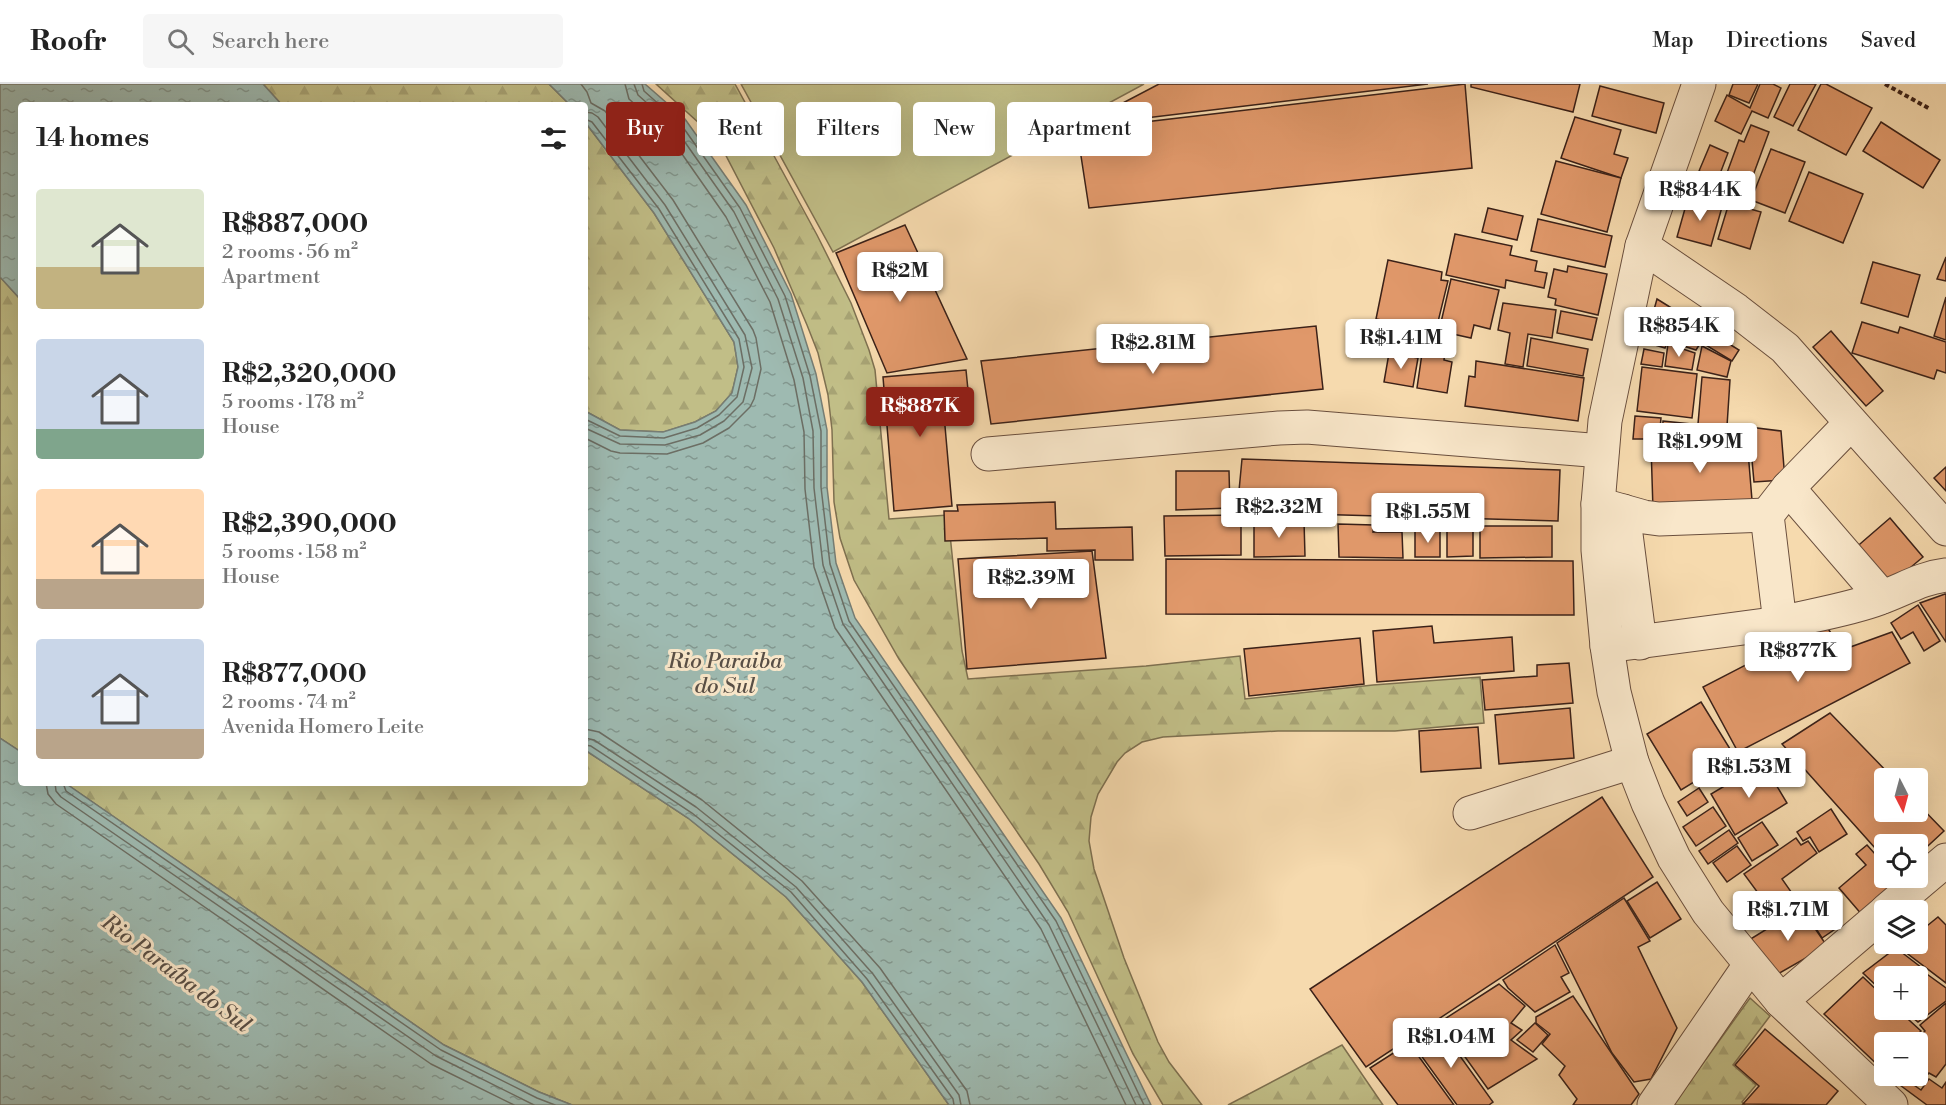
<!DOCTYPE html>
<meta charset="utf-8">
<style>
:root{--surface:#fff;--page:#f6f6f6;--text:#222;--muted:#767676;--line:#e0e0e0;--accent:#8f2418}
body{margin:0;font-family:"Libre Bodoni",serif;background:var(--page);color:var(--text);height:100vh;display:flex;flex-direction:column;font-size:22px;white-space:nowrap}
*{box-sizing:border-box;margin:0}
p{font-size:20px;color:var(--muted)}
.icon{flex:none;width:33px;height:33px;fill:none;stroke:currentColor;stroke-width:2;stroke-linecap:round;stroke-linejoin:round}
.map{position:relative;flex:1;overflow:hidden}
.side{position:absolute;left:18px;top:18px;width:570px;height:684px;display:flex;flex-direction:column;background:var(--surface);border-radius:6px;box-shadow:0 6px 24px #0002}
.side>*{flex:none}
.guide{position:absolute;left:606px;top:18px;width:570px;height:54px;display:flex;gap:12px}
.needle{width:39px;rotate:174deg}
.fabs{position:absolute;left:1874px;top:684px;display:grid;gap:12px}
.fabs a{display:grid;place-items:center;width:54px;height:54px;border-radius:6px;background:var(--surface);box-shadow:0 6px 24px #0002;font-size:30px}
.price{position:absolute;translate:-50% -51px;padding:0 14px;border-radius:6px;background:#fff;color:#222;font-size:20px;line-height:39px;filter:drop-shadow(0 2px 3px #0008)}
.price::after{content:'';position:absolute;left:50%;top:36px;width:18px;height:14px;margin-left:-9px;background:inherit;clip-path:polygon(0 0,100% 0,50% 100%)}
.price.selected{background:var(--accent);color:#fff}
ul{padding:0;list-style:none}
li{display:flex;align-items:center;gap:18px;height:150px;padding:0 18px}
li span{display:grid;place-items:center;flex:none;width:168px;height:120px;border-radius:6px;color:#555}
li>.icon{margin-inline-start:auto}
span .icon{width:72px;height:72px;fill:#fffc;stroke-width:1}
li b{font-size:26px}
h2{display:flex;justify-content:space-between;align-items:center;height:72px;padding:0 18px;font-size:26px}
.tag{padding:0 21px;border-radius:6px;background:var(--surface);box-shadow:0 6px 24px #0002;font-size:21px;line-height:54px}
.tag.selected{background:var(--accent);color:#fff}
header{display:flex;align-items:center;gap:36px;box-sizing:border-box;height:84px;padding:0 30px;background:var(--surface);border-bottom:2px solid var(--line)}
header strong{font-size:28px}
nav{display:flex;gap:33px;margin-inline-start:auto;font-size:21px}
.search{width:420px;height:54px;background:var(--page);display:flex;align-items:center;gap:15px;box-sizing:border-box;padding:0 21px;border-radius:6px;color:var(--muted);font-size:22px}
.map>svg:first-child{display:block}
</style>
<header>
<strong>Roofr</strong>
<div class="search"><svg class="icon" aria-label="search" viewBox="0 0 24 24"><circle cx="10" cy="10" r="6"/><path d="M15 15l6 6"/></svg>Search here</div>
<nav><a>Map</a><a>Directions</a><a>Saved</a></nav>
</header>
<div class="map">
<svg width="1946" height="1021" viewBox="0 0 1946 1021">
<defs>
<pattern id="forest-firs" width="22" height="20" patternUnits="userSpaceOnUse" patternTransform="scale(1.5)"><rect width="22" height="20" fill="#c1be87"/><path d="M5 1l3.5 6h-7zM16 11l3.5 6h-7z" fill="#a7a374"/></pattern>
<pattern id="water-ripples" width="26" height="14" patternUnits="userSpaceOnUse" patternTransform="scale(1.5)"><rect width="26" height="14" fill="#9ebab1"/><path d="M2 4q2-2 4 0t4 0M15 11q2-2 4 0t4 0" fill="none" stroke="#82978f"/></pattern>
</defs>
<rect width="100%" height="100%" fill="#f6daae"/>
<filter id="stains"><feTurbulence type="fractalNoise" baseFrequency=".00333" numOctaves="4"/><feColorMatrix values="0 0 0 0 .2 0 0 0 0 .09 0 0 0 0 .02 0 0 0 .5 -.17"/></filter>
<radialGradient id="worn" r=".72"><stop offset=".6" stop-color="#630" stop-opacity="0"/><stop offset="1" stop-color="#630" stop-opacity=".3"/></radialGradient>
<polygon fill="#c1be87" stroke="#7e7050" stroke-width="1.5" points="741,0 1144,0 833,168"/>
<g fill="url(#forest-firs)" stroke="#7e7050" stroke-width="1.5">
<polygon points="263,0 549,0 570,21 282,21"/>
<polygon points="656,0 735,0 817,151 851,219 869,266 875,286 889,435 948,431 962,567 968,595 1146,582 1240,572 1245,615 1373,601 1480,593 1484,639 1395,647 1278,647 1163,653 1142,658 1125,669 1117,678 1098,710 1091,733 1089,757 1094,785 1124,874 1158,958 1169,978 1202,1021 1163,1021 1133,970 1068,828 1039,780 899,575 854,496 840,454 834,418 832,346 828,311 818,269 807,241 774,164 723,66 711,50"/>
<polygon points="585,38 654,129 734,258 738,283 732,309 716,327 695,338 664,348 620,346 585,327"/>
<polygon points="0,193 21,216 21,668 0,654"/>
<polygon points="585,666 688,734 786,813 862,898 949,1021 572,1021 539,1008 444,961 65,699 585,699"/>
<polygon points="1750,914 1770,932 1733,981 1756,1001 1742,1018 1745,1021 1673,1021"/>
<polygon points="1342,961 1383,1021 1228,1021"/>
</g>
<g fill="url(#water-ripples)" stroke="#767d74" stroke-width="1.5">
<polygon points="0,0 263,0 282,21 21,21 21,216 0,193"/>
<polygon points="549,0 645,0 685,35 746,121 791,210 816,290 827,346 827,403 836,479 855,534 1061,834 1151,1021 949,1021 862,898 786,813 688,734 585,666 585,327 620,346 663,348 695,338 716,327 732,309 738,283 734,258 654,129 585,38 585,21 570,21"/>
<polygon points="0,654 21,668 21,699 65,699 444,961 539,1008 572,1021 0,1021"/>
</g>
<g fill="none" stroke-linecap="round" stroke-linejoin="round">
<g stroke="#6c6e64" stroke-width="1.5">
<polyline points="581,0 587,8 591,19 605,27 673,116 753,246 756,254 761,285 754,315 750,323 729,344 703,359 667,370 620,369 611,367 585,354"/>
<polyline points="625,0 629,15 668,50 726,133 770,218 794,296 804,348 805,405 814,483 835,544 1041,845 1126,1021"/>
<polyline points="634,0 638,11 675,44 734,128 778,215 803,294 813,347 814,404 823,481 843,540 1049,841 1136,1021"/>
<polyline points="642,0 644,7 680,39 740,124 785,212 810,292 821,347 821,403 830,480 849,537 1056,837 1144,1021"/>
<polyline points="585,28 592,29 598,33 665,121 745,251 752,284 743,318 724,337 700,351 665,361 620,360 585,344"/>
<polyline points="585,35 592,38 659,125 739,255 744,283 737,313 719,331 697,344 664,354 620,352 585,335"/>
<polyline points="585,645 599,648 702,716 802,797 880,884 967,1007 970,1021"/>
<polyline points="585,654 594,656 696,723 796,803 873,890 959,1011 961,1021"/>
<polyline points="585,661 591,662 692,729 791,808 867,895 953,1015 954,1021"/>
<polyline points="46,699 48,710 56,720 431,980 514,1021"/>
<polyline points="55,699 56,707 61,713 436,972 534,1021"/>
<polyline points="63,699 66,707 441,966 537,1014 555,1021"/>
</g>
</g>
<g fill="#e0986a" stroke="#3b2118" stroke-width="1.5">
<polygon points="1159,0 1428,0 1079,42"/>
<polygon points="1465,0 1472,84 1089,124 1077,46"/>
<polygon points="1471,0 1580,0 1573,28 1471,3"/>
<polygon points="1733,0 1758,0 1749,19 1729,11"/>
<polygon points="1760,0 1773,0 1781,4 1768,34 1752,27 1741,50 1715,37 1727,11 1750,24"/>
<polygon points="1790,0 1816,0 1793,42 1774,33"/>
<polygon points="1821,0 1826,0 1872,24 1846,71 1798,46"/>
<polygon points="1600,2 1664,19 1656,49 1592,32"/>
<polygon points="1575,33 1621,46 1614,70 1628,74 1621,94 1561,74"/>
<polygon points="1881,38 1940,76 1923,104 1863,67"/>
<polygon points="1751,41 1769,48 1744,116 1720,108 1739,56 1744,58"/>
<polygon points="1710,61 1728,69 1718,95 1699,87"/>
<polygon points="1771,65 1805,78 1785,129 1751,116"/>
<polygon points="1556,77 1621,94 1607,148 1541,130"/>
<polygon points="1809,88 1863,110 1843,159 1789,137"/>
<polygon points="1688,114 1722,123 1711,162 1677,153"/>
<polygon points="1729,119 1761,128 1750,165 1718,155"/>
<polygon points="1488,124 1523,132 1517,156 1482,148"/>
<polygon points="1538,135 1612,152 1605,183 1531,167"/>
<polygon points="905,141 967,275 887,289 836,169"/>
<polygon points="1455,150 1512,162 1510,171 1537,177 1535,187 1547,189 1544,204 1506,196 1505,204 1446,191"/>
<polygon points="1946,173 1946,197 1937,195"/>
<polygon points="1388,176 1442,188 1441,196 1448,197 1436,246 1376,235"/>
<polygon points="1873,178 1920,191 1908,233 1861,219"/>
<polygon points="1568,182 1607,190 1598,231 1555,221 1556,215 1548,213 1554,185 1567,188"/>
<polygon points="1451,195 1499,206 1490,245 1474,241 1471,254 1439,247"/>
<polygon points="1946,213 1946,256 1934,252"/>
<polygon points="1657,215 1739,266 1732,277 1701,258 1696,266 1668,257 1665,264 1645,258"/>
<polygon points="1503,219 1556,226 1552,254 1528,250 1523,283 1505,280 1510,249 1498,246"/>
<polygon points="1561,227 1597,234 1592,256 1557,249"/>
<polygon points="1862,238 1898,249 1900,243 1946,258 1946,289 1937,286 1934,295 1852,269"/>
<polygon points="1316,242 1323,305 991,340 981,277"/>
<polygon points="1831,247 1883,307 1866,322 1813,263"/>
<polygon points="1531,254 1588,265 1583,292 1527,282"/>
<polygon points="1424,256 1446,260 1444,276 1452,278 1447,309 1417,304"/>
<polygon points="1668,260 1695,269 1692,286 1665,282"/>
<polygon points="1702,262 1731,277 1727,293 1697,286"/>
<polygon points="1644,265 1664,269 1662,283 1641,280"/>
<polygon points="1389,269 1418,274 1413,303 1384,298"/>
<polygon points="1476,277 1584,294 1578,337 1465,322 1469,292 1475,293"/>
<polygon points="1642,283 1697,290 1692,334 1637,327"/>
<polygon points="966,286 968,306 942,308 952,422 894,427 883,293"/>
<polygon points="1702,293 1730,296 1727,342 1698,340"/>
<polygon points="1635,332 1661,334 1659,355 1633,355"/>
<polygon points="1663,337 1691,340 1689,356 1662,356"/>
<polygon points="1749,343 1781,347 1785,396 1754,398"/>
<polygon points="1747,355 1752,416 1653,426 1651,361"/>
<polygon points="1242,375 1560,386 1558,437 1237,428"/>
<polygon points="1946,383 1946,407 1934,394"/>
<polygon points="1176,387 1229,387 1230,424 1176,426"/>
<polygon points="1055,418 1056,445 1132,443 1133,476 1095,476 1095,466 1047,467 1047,454 945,457 944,427 958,427 957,421"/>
<polygon points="1241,431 1241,471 1165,472 1164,432"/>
<polygon points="1890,434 1923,473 1886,504 1853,466"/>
<polygon points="1254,436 1304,437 1305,472 1254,473"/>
<polygon points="1338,440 1374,441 1373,448 1402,448 1403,474 1339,473"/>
<polygon points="1480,442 1552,442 1552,473 1480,474"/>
<polygon points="1473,445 1473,472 1447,473 1447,446"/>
<rect x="1415" y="446" width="25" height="27"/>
<polygon points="1092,467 1106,574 967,585 958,475"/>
<polygon points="1166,475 1573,477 1574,531 1166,530"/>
<polygon points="1945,510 1946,510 1946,558 1920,519"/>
<polygon points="1918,521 1940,557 1924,567 1913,548 1901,555 1891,539"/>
<polygon points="1825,540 1842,566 1892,548 1910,579 1738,668 1703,603"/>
<polygon points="1432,542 1434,559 1512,553 1514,587 1377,598 1373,547"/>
<polygon points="1360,554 1364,600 1249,612 1244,565"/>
<polygon points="1569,579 1573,619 1485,626 1482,596 1537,592 1537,581"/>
<polygon points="1701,618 1735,673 1681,706 1647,650"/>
<polygon points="1570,624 1574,674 1499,680 1495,631"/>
<polygon points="1830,629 1893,694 1884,694 1884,728 1917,728 1917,719 1944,747 1917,772 1917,760 1884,760 1884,774 1782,660"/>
<polygon points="1478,643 1481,684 1421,688 1419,647"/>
<polygon points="1763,679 1787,719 1735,751 1711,710"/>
<polygon points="1699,704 1708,718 1687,732 1678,718"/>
<polygon points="1602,713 1653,793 1366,983 1310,905"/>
<polygon points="1713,723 1726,742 1696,762 1683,743"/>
<polygon points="1831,725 1847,750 1819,768 1810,753 1803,757 1797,748"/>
<polygon points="1762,738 1778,761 1752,777 1738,754"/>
<polygon points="1729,746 1738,759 1708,780 1699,767"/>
<polygon points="1796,754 1801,761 1808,757 1817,769 1782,795 1794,812 1772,828 1744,790"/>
<polygon points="1867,761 1884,780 1884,794 1897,794 1901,798 1863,832 1839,804 1866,781 1856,770"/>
<polygon points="1737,762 1751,781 1727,798 1713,779"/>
<polygon points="1657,798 1681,835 1650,854 1627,817"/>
<polygon points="1820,809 1841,841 1822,854 1801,821"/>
<polygon points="1624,814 1650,857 1638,863 1677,944 1651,995 1634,998 1612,969 1557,859"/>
<polygon points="1801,824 1827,862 1776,891 1749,856"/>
<polygon points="1938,833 1946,841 1946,899 1900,864 1905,860 1917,860 1917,850"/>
<polygon points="1555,861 1569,889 1561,893 1570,908 1535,928 1508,904 1503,896"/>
<polygon points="1896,864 1922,884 1911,892 1884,892 1884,909 1863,889"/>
<polygon points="1924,888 1946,904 1946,917 1918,938 1903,926 1917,926 1917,893"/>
<polygon points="1863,893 1884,913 1884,926 1898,926 1921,947 1910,958 1884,958 1884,987 1824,930"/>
<polygon points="1499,900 1525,922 1511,939 1522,946 1511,956 1537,975 1488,1005 1440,938"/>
<polygon points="1573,912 1639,1010 1631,1021 1573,1021 1577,1015 1559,991 1565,982 1542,960 1550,950 1536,939 1536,933"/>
<polygon points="1946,919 1946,980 1936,993 1929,989 1919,1000 1909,992 1917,992 1917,958 1914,958 1925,947 1920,941"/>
<polygon points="1535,939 1548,951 1533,968 1517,956"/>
<polygon points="1437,940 1493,1018 1489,1021 1457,1021 1412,959"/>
<polygon points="1765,945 1838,1007 1826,1021 1743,1020 1759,1002 1735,981"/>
<polygon points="1409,959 1454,1021 1398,1021 1370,984"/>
<polygon points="1890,992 1901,992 1921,1006 1929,995 1942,1004 1946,998 1946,1021 1927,1021 1889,993"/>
</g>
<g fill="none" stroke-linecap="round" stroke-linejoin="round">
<g stroke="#6a4f3e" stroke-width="35">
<g id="minor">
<polyline points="1699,0 1642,162 1605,337 1598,420 1598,466 1607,562 1614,608 1632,678 1648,719 1674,774 1708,828 1781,917 1891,1021"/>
<polyline points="1642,162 1736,226 1785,264 1946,445"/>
<path d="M1851 339 1788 404 1767 431 1780 539C1813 531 1848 526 1880 514 1903 506 1921 494 1946 491"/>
<polyline points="988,370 1279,344 1307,343 1602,367"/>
<polyline points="1788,404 1882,513"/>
<polyline points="1598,420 1644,433 1659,435 1767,431"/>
<polyline points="1623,427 1640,559"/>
<polyline points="1607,562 1780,539"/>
<polyline points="1470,729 1632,678"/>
<polyline points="1887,826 1946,776"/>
<polyline points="1781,917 1884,829"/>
<polyline points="1654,1021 1750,881"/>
</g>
</g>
<polyline stroke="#3b2118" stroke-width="4" stroke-dasharray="4.5 3" stroke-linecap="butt" points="1885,0 1930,25"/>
<use href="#minor" stroke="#f9e7ca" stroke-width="33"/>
</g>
<g text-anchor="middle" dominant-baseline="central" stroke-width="6" stroke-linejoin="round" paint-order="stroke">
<g font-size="22" font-style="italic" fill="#594f46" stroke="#f9e7ca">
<text x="725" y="577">Rio Paraiba<tspan x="725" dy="25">do Sul</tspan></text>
<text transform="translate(176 890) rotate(37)">Rio Paraíba do Sul</text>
</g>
</g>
<rect width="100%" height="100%" filter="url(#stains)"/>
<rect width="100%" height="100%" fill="url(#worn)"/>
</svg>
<div class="fabs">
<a><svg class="needle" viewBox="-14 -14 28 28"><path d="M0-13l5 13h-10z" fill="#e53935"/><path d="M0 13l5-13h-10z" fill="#767676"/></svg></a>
<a><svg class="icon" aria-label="locate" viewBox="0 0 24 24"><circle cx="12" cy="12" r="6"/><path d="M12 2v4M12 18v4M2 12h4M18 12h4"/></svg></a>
<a><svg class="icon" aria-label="layers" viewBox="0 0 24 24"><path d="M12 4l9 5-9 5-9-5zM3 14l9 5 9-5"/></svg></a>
<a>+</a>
<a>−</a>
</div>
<b class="price" style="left:1700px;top:138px">R$844K</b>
<b class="price" style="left:900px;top:219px">R$2M</b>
<b class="price" style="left:1679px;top:274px">R$854K</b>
<b class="price" style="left:1401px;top:286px">R$1.41M</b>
<b class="price" style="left:1153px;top:291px">R$2.81M</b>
<b class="price selected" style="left:920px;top:354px">R$887K</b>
<b class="price" style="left:1700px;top:390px">R$1.99M</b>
<b class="price" style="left:1279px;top:455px">R$2.32M</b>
<b class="price" style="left:1428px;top:460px">R$1.55M</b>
<b class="price" style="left:1031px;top:526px">R$2.39M</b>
<b class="price" style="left:1798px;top:599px">R$877K</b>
<b class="price" style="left:1749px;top:715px">R$1.53M</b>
<b class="price" style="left:1788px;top:858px">R$1.71M</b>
<b class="price" style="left:1451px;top:985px">R$1.04M</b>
<div class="guide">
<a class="tag selected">Buy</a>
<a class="tag">Rent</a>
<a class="tag">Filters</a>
<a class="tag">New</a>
<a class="tag">Apartment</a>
</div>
<section class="side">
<h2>14 homes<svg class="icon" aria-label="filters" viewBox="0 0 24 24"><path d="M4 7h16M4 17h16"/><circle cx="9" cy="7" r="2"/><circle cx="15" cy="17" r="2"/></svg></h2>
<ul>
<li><span style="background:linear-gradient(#dfe7d0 65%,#c2b280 0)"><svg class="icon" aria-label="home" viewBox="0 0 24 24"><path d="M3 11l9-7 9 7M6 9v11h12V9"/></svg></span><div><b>R$887,000</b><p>2 rooms · 56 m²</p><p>Apartment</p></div></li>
<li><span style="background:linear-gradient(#c9d6e8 75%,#7fa58c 0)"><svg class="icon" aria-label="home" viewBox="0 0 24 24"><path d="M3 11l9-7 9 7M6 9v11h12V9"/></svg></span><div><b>R$2,320,000</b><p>5 rooms · 178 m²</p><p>House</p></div></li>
<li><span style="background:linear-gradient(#ffd9b3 75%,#b9a48a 0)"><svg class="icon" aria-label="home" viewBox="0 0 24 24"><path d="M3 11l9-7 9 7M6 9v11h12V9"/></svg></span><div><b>R$2,390,000</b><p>5 rooms · 158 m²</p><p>House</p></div></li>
<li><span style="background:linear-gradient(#c9d6e8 75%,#b9a48a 0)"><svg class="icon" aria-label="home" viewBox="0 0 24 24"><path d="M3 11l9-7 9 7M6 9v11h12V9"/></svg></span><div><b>R$877,000</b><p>2 rooms · 74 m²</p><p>Avenida Homero Leite</p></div></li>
</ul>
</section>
</div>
